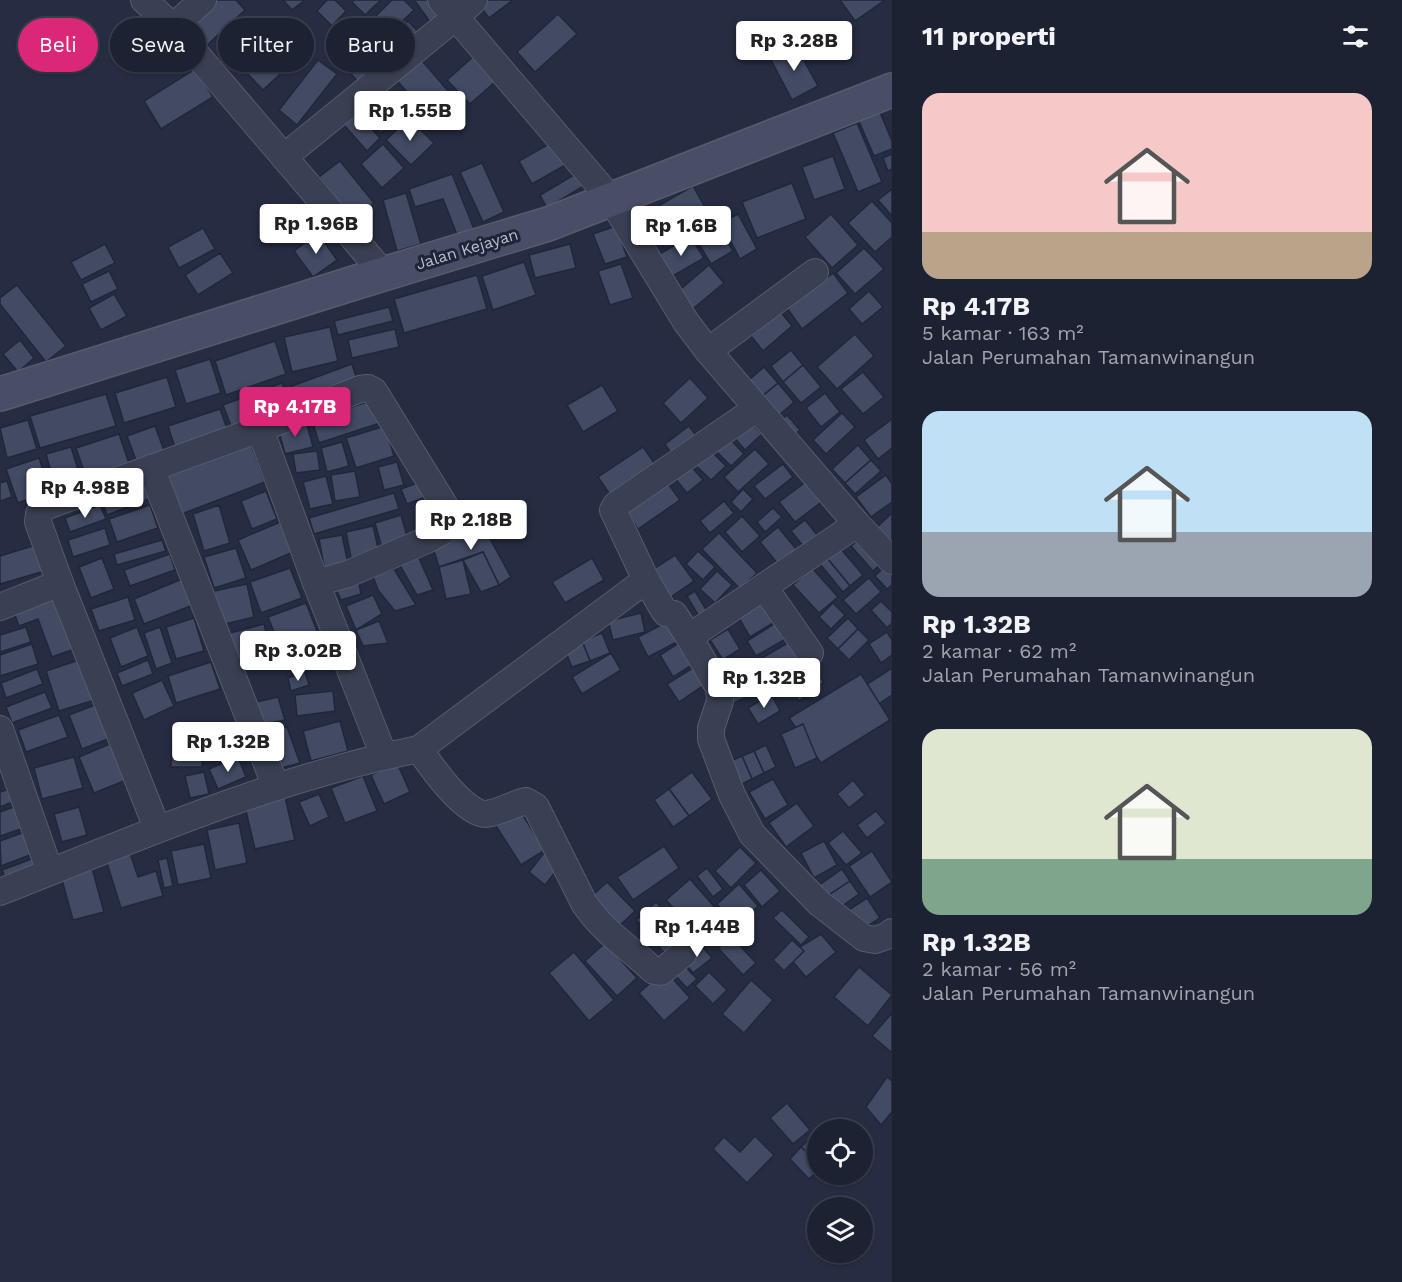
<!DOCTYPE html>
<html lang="id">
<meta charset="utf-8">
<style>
:root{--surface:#1c2232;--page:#292f3e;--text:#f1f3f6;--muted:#a0a4ac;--line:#3a3f4d;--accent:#db2777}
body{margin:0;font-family:"Work Sans",sans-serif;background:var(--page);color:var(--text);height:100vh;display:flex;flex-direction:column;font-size:22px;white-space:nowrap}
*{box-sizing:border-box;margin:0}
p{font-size:20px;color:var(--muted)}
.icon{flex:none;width:33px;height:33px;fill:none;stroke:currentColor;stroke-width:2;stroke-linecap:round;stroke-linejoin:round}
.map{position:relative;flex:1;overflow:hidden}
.details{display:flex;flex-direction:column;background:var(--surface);width:510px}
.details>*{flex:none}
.hud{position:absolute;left:18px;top:18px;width:570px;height:54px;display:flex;gap:12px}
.controls{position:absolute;left:807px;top:1119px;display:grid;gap:12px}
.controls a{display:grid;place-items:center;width:66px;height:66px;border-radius:50%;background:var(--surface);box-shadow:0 2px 4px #0004,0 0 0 2px var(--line);font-size:30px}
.price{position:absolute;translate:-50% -51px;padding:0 14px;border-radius:6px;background:#fff;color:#222;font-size:20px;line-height:39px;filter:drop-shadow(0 2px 3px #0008)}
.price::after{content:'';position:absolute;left:50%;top:36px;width:18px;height:14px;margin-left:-9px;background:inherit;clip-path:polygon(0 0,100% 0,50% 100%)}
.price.selected{background:var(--accent);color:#fff}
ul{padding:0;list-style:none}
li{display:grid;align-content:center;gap:12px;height:318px;padding:0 30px}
li span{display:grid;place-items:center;height:186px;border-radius:18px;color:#555}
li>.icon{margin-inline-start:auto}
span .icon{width:108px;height:108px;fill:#fffc;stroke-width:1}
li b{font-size:26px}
h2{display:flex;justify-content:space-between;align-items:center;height:72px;padding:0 30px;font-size:26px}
.tag{padding:0 21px;border-radius:27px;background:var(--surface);box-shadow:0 2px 4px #0004,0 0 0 2px var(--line);font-size:21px;line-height:54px}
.tag.selected{background:var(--accent);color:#fff}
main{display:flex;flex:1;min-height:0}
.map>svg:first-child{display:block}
</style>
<main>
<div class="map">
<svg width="892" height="1282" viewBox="0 0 892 1282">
<rect width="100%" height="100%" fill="#262d43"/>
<g fill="#424a64" stroke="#21273a" stroke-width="1.5">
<polygon points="209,0 236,0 245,10 205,47 183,24"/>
<polygon points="283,0 305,0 292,10"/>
<polygon points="327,0 335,0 346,11 332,26 317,11"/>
<polygon points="354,0 381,0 365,15 352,2"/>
<polygon points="392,0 404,0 414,10 386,37 371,21"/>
<polygon points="416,0 434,0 446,16 433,26 415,1"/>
<polygon points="478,0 513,0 489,18 476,1"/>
<polygon points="840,0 885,0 855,21"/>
<polygon points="558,14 577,34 535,72 517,52"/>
<polygon points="408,21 421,35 387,68 373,54"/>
<polygon points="365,23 382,39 371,51 354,35"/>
<polygon points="792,25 799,37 759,61 752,49"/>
<polygon points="275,41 294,61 263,90 244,70"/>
<polygon points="795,45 818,86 792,100 770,58"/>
<polygon points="364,48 388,75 368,93 344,66"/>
<polygon points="418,56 448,91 424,112 394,77"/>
<polygon points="474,56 496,81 470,104 447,80"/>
<polygon points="318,60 337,74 297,125 279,110"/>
<polygon points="195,69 213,97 161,129 144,101"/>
<polygon points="380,89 403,114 381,133 359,108"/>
<polygon points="879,110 892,141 892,149 874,156 858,119"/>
<polygon points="356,112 380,138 367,151 343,124"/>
<polygon points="409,118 434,143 411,165 386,140"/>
<polygon points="857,123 882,182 858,192 833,133"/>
<polygon points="556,140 569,163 532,184 519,161"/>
<polygon points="383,144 404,168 382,188 361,164"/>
<polygon points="892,154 892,169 888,171 883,158"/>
<polygon points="833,156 845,189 814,200 802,167"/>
<polygon points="340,161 374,203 353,220 319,177"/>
<polygon points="482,163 504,212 483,222 460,172"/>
<polygon points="579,172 587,184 547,208 540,195"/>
<polygon points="452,174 476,234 459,240 443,199 415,207 409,189"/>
<polygon points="792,183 806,219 757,238 742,202"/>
<polygon points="693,186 706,209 652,239 639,217"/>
<polygon points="892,189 892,216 878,200"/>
<polygon points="406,193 421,244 397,251 383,200"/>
<polygon points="872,201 892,223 892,237 875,252 848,223"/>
<polygon points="312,206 322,224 288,243 277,224"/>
<polygon points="738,214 757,249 740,259 721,223"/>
<polygon points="831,214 858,245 832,268 805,237"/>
<polygon points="616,226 627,257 605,264 593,234"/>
<polygon points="203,228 215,249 179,268 168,247"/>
<polygon points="721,231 733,251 711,264 699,244"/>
<polygon points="318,233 337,260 313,277 294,251"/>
<polygon points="690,236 704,258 671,277 658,255"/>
<polygon points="105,244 115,263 81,280 71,262"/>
<polygon points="570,244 576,268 535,278 529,255"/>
<polygon points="864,248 884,269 855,294 836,273"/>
<polygon points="220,253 233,273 198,295 185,275"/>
<polygon points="524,262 536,295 493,310 482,276"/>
<polygon points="621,264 633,298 610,305 598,271"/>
<polygon points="709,265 724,283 689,312 675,294"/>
<polygon points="109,271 118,289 91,302 82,284"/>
<polygon points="833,273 848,293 802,329 787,308"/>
<polygon points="477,275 487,309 404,333 394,299"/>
<polygon points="17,285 66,346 46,362 0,304 0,298"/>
<polygon points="869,291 883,307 862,324 849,309"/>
<polygon points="114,294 127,316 101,330 89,308"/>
<polygon points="389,307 393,321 338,335 334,321"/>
<polygon points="780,311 792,326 763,351 751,336"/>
<polygon points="330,327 338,361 292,372 284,337"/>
<polygon points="395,329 399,347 352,358 348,340"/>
<polygon points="855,334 874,356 837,389 817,367"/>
<polygon points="20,340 34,358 18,372 3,354"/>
<polygon points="275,341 286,374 226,395 215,361"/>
<polygon points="791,350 803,365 783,382 771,366"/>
<polygon points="210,359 221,393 186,404 175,370"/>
<polygon points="352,364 359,386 300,408 292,386"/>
<polygon points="803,365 821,387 801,403 783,382"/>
<polygon points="764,367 778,383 758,400 744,384"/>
<polygon points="863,372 884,397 863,414 841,389"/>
<polygon points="167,377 176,407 124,423 115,393"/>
<polygon points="690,378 708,398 681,423 663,403"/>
<polygon points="282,383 293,409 233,431 223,405"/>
<polygon points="778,383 794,402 775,419 758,400"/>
<polygon points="602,385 618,411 583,432 567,405"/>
<polygon points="825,393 840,412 821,427 806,408"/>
<polygon points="106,394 116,426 40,448 30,416"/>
<polygon points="376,399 383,422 319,443 312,420"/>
<polygon points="220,409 229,434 176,451 168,426"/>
<polygon points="842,413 855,427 826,454 813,440"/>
<polygon points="787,415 800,430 788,440 775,425"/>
<polygon points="892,419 892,448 878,459 864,440"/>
<polygon points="28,420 37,449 7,458 0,428"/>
<polygon points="306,421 313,447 285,454 278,428"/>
<polygon points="749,421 762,434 745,450 733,436"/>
<polygon points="155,426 165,453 137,463 127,436"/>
<polygon points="385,426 394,456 356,468 346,438"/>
<polygon points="689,426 698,438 673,456 665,444"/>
<polygon points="119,434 130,466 87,480 76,448"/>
<polygon points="729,438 744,454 731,466 716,451"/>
<polygon points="342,442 349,466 327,472 321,448"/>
<polygon points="251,444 265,482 179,515 164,477"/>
<polygon points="858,445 871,460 845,483 832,469"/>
<polygon points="71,447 82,482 56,489 46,454"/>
<polygon points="643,447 659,470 613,499 598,477"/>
<polygon points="707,447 726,466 711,480 693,463"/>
<polygon points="755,449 769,464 738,492 724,477"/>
<polygon points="317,451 320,470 296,473 293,454"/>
<polygon points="39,458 50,491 18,503 6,469"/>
<polygon points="871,460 881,471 855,494 845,483"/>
<polygon points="397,462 404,485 384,490 378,467"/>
<polygon points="688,463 703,480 687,493 673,476"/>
<polygon points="783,464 793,477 765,499 754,486"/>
<polygon points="355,471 360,497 335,501 331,475"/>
<polygon points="886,475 892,484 892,502 871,517 856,497"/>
<polygon points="326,476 333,504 310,509 303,482"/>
<polygon points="664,478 680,500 638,529 623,506"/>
<polygon points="426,480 431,495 407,504 401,489"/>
<polygon points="7,481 12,497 0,501 0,483"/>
<polygon points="142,481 149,499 107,515 101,497"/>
<polygon points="807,481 823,501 795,522 779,502"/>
<polygon points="743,489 753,499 741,512 731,502"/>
<polygon points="266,491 277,519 252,529 241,501"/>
<polygon points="394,493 399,509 314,534 309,518"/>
<polygon points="724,501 734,513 710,533 700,521"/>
<polygon points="100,505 106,519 70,532 65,518"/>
<polygon points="150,505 158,528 117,542 109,519"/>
<polygon points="219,505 230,543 204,551 193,514"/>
<polygon points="773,508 782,517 765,532 757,522"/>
<polygon points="891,514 892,515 892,549 874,530"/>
<polygon points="401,515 408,540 382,548 375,523"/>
<polygon points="742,516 760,536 742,552 725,532"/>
<polygon points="805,520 818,536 804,547 791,531"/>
<polygon points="280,522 293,552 251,570 238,540"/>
<polygon points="373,526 379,552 351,558 346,532"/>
<polygon points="483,526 511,577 499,585 483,552 439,567 432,544"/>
<polygon points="778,527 797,550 778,564 760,542"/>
<polygon points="105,528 110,545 73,557 68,540"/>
<polygon points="719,533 757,573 740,589 702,549"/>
<polygon points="342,535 350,573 326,577 319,539"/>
<polygon points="864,535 886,559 873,571 851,546"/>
<polygon points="162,540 166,551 117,565 114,554"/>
<polygon points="39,544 48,570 0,584 0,556"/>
<polygon points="236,548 246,578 214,588 204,557"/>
<polygon points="840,548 863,575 850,586 827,558"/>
<polygon points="698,551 715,567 703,580 686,564"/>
<polygon points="483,552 499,585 481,592 463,560"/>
<polygon points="170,554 175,570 130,586 124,570"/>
<polygon points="675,555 694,581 671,597 652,570"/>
<polygon points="418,556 433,590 417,595 397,560"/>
<polygon points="102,558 114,589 91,598 79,567"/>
<polygon points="592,558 604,580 565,603 552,582"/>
<polygon points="827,558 850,586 843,592 820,564"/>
<polygon points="463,560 471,594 446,599 439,567"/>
<polygon points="888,563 892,567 892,585 887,589 875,576"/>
<polygon points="290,568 302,598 261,613 250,582"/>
<polygon points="812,568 838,597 819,613 793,585"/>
<polygon points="394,569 416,605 395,611 378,590 373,576"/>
<polygon points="717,571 732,585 715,603 700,589"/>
<polygon points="357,572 361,594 341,600 333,582"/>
<polygon points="869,578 881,592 856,614 843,600"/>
<polygon points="182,579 193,605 144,624 134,599"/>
<polygon points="247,584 254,617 221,625 214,591"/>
<polygon points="695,591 707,611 698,615 687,596"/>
<polygon points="60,594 80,647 52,657 38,619 19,626 13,610"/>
<polygon points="373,595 382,614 356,630 346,606"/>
<polygon points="128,597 135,620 99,631 91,609"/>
<polygon points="765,599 778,620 750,637 738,616"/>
<polygon points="881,601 892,612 892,623 887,628 871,610"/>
<polygon points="306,603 319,636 281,650 268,617"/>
<polygon points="833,603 845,615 831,629 819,617"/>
<polygon points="641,613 645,632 613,640 608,621"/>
<polygon points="194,618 204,651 176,659 166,627"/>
<polygon points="848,618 858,629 838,649 827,638"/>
<polygon points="379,621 388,643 363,646 356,630"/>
<polygon points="779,621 789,637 756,656 747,641"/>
<polygon points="667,622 677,642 648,657 638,637"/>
<polygon points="264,624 272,656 239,665 230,633"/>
<polygon points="26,627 31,642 0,652 0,635"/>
<polygon points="137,627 148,656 121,667 110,638"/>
<polygon points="160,627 172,663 156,669 144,633"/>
<polygon points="728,629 740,649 723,660 710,640"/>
<polygon points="858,629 869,640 849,660 838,649"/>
<polygon points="887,632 892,640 892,655 881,663 869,644"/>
<polygon points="602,633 610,653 590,661 582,641"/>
<polygon points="793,640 803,659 758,684 748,666"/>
<polygon points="582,641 590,661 572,667 564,648"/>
<polygon points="679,643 692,665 673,677 660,655"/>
<polygon points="32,644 38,664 0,676 0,655"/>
<polygon points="611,653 621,670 582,694 572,677"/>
<polygon points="85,658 98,699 59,711 46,671"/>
<polygon points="148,660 153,674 122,686 117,673"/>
<polygon points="807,661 824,682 799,701 783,680"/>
<polygon points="211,662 220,689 176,703 168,676"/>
<polygon points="696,666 707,683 679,702 667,684"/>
<polygon points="745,667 757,692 734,703 722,677"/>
<polygon points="892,668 892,695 874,707 861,688"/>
<polygon points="37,669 43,684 6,698 1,683"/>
<polygon points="305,672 309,685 291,691 288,678"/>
<polygon points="861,674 890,720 821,763 789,718"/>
<polygon points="162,680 174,706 144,720 132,693"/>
<polygon points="333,691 335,711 297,716 295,695"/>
<polygon points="45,692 52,708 12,723 6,707"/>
<polygon points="771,694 780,711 758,724 748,708"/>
<polygon points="278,697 285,720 259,725 252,703"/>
<polygon points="100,703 113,737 82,749 69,715"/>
<polygon points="59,715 68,737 26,752 18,730"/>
<polygon points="340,721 348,751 311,761 303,731"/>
<polygon points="803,724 817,758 795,768 781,734"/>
<polygon points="287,727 300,763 277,769 263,735"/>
<polygon points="221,738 227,756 210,760 205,743"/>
<polygon points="119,740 134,777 94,793 79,757"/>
<polygon points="766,745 776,767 764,773 754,751"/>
<polygon points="172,747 202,747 202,767 171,767"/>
<polygon points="754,751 764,773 752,779 742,756"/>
<polygon points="742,756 752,779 742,784 731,761"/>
<polygon points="74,757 83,788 42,799 34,768"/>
<polygon points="238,757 246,777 218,789 209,769"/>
<polygon points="397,763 410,792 384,804 371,775"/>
<polygon points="204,772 209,794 190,798 185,776"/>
<polygon points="692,772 712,799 689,816 669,789"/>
<polygon points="363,776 377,811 345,823 331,788"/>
<polygon points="773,779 788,805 765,819 749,792"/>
<polygon points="853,780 865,795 849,808 837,794"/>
<polygon points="15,787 20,799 0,807 0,792"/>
<polygon points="669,789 689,816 673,827 654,800"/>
<polygon points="319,794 329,817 310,826 299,802"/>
<polygon points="285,797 295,840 255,849 245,807"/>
<polygon points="797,803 814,826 786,847 769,823"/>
<polygon points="22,804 30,826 0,836 0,812"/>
<polygon points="79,807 87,835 62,842 54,814"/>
<polygon points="520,811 545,850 521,865 496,826"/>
<polygon points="876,811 886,823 867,838 857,825"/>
<polygon points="239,823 247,863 215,870 207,830"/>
<polygon points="30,830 38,852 1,866 0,841"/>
<polygon points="843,831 862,853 846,865 828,843"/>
<polygon points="824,841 837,865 814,878 801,853"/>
<polygon points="204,844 211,878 178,885 171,851"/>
<polygon points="664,846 679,868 633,900 617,877"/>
<polygon points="740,847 756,863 731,888 715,871"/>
<polygon points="872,851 892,882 870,897 849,866"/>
<polygon points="130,853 138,877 156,871 163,896 121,908 106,860"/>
<polygon points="544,853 560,866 545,885 529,872"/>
<polygon points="37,857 42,869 7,882 2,870"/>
<polygon points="167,858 173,886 164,888 158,860"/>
<polygon points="92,868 104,912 73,920 61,876"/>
<polygon points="707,868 723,889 713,897 697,876"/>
<polygon points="842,869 850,881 826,897 818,886"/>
<polygon points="761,870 780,891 762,907 744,885"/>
<polygon points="690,879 718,911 695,932 666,900"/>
<polygon points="850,881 859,894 835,911 826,897"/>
<polygon points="607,882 635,911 612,933 584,903"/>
<polygon points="739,884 758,906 736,926 717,904"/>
<polygon points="867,898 880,918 860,931 847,911"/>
<polygon points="656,902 687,937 666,955 636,920"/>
<polygon points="782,910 809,937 801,945 773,918"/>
<polygon points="821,934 836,952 806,977 787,955"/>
<polygon points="731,936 756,963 743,975 718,948"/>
<polygon points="792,940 804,951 784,971 773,960"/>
<polygon points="605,943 637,978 617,996 585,961"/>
<polygon points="700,944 712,958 693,973 682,959"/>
<polygon points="574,952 614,1000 589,1021 549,973"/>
<polygon points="680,961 697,979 687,988 670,970"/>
<polygon points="859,967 892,995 868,1026 834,997"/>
<polygon points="665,970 690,998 664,1021 639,993"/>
<polygon points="709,972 727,990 713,1004 695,986"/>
<polygon points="751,980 773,1000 744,1033 722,1014"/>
<polygon points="892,1013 892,1051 891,1052 872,1036"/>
<polygon points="887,1077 892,1081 892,1112 881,1125 866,1107"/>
<polygon points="787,1103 810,1130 793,1144 770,1118"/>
<polygon points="818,1131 818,1163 801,1147"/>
<polygon points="755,1136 774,1155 747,1183 713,1149 724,1137 740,1152"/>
<polygon points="801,1147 818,1163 818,1170 809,1179 790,1159"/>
</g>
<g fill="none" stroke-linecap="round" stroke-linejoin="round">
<g stroke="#565b6d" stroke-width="28">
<g id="street">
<polyline points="144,0 173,27 384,274"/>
<polyline points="441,0 611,199 686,322 708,351 857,524 892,561"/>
<polyline points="173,27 203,0"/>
<polyline points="284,157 457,16 474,0"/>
<polyline points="708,351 815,272"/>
<polyline points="756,409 616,505 613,510 646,580 663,609 666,613 674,614 689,637 719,688 720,701 711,728 711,739 732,795 752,834 819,903 864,938 875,940 887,936 892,932"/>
<polyline points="260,429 316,583 384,756"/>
<polyline points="151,468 276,787"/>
<polyline points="60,583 157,828"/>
<polyline points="764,587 810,653"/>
<polyline points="0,607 60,583 38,522 39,514 44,507 260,429 360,389 368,388 374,391 448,511 448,522 443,531 429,539 348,574 316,583"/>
<polyline points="689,637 857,524"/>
<polyline points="0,729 50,872"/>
<path d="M419 749C430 765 464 814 486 814 498 813 513 804 526 801L536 807 584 903C604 933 629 947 654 971L661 972 683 954"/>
<path d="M0 892C137 838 274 778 419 749L646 580"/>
</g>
</g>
<g stroke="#565b6d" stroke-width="36">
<polyline id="secondary" points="0,394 357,282 548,224 892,90"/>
</g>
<use href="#street" stroke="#3a4053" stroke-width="26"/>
<use href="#secondary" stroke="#484e66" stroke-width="33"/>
</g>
<g text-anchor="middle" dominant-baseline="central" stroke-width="6" stroke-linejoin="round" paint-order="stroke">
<g font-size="16" fill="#b8bccd" stroke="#1f2538">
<text transform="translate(467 249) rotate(-17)">Jalan Kejayan</text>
</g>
</g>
</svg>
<div class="controls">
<a><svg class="icon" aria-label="locate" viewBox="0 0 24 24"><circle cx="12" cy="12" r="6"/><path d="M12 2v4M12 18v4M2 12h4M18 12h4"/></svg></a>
<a><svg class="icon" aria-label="layers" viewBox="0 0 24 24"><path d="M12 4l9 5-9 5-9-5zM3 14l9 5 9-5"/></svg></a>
</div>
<b class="price" style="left:794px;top:72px">Rp 3.28B</b>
<b class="price" style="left:410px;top:142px">Rp 1.55B</b>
<b class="price" style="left:316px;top:255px">Rp 1.96B</b>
<b class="price" style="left:681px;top:257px">Rp 1.6B</b>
<b class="price selected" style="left:295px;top:438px">Rp 4.17B</b>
<b class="price" style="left:85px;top:519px">Rp 4.98B</b>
<b class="price" style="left:471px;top:551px">Rp 2.18B</b>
<b class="price" style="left:298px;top:682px">Rp 3.02B</b>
<b class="price" style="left:764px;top:709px">Rp 1.32B</b>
<b class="price" style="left:228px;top:773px">Rp 1.32B</b>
<b class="price" style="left:697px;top:958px">Rp 1.44B</b>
<div class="hud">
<a class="tag selected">Beli</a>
<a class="tag">Sewa</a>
<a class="tag">Filter</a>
<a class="tag">Baru</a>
</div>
</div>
<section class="details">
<h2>11 properti<svg class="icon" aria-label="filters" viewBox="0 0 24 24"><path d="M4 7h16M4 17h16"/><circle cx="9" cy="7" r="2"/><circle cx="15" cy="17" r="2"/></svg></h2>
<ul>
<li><span style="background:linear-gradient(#f6c9c9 75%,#b9a48a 0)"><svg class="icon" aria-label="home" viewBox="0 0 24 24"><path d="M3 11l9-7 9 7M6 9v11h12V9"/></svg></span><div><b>Rp 4.17B</b><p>5 kamar · 163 m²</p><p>Jalan Perumahan Tamanwinangun</p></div></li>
<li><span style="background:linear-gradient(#bfe0f5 65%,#9aa5b1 0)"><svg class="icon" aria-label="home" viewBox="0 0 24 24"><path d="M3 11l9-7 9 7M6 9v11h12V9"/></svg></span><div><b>Rp 1.32B</b><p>2 kamar · 62 m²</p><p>Jalan Perumahan Tamanwinangun</p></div></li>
<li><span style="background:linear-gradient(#dfe7d0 70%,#7fa58c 0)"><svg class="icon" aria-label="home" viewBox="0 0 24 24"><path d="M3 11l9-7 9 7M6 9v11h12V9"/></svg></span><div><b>Rp 1.32B</b><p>2 kamar · 56 m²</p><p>Jalan Perumahan Tamanwinangun</p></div></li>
</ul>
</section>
</main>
